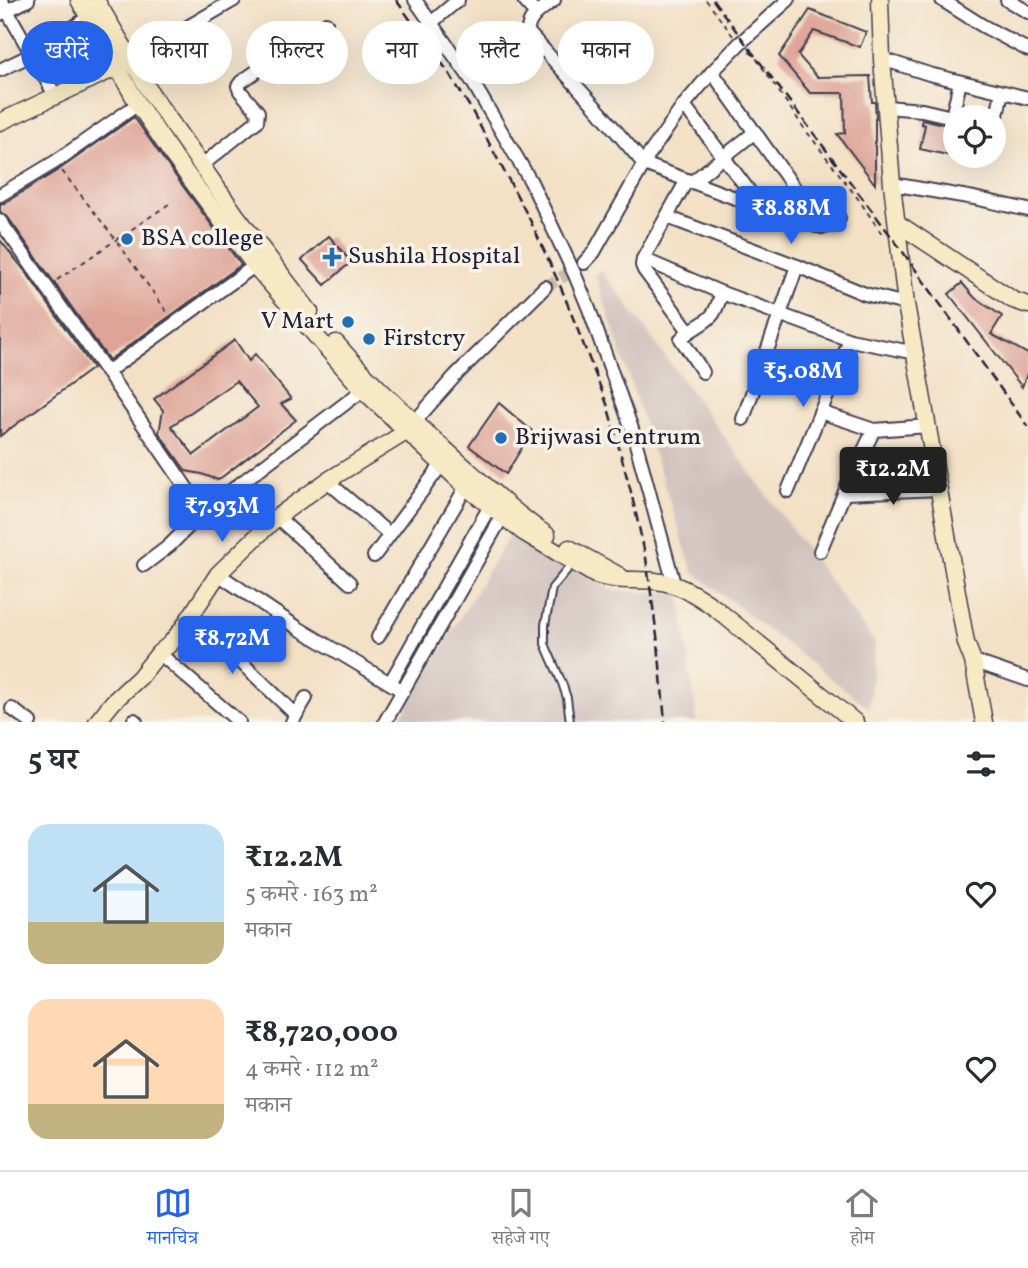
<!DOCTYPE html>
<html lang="hi">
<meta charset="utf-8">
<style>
:root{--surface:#fff;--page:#f7f7f7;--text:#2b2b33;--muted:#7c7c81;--line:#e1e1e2;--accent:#2563eb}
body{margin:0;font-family:Vollkorn,"Noto Serif Devanagari",serif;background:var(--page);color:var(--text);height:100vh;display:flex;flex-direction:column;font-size:26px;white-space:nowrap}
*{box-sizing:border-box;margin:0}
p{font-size:23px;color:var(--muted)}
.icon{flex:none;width:38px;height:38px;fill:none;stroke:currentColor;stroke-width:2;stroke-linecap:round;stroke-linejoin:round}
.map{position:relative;height:722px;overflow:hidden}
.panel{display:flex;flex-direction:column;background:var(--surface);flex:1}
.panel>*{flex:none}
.banner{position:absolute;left:21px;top:21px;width:987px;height:63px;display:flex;gap:14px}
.buttons{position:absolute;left:943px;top:105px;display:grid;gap:14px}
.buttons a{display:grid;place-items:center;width:63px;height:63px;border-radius:50%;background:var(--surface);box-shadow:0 7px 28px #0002;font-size:35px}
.price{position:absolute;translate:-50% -60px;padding:0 16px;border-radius:7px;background:var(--accent);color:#fff;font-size:23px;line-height:46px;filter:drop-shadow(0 2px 4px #0008)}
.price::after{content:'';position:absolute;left:50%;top:42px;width:21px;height:16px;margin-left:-10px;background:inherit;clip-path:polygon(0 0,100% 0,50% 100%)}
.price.active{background:#222;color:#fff}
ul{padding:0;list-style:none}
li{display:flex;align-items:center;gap:21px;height:175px;padding:0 28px}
li span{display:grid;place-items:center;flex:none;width:196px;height:140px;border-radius:21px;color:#555}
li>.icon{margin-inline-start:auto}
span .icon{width:84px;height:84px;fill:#fffc;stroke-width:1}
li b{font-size:30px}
h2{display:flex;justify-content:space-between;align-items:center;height:84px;padding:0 28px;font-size:30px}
.chip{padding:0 24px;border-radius:32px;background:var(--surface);box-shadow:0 7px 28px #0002;font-size:24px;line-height:63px}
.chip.active{background:var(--accent);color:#fff}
.tab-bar{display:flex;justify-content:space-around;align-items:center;height:98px;border-top:2px solid var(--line);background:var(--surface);font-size:19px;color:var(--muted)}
.tab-bar a{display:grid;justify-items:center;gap:4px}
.tab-bar .active{color:var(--accent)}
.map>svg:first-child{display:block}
</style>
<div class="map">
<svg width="1028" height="722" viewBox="0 0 1028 722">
<rect width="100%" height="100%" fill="#f7f3e8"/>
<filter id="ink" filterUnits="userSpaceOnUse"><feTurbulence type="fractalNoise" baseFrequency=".0143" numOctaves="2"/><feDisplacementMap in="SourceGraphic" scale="14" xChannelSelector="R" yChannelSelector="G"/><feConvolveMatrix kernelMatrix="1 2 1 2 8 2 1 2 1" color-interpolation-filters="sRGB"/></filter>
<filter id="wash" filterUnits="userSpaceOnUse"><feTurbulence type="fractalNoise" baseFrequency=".00686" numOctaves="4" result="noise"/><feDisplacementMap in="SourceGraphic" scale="28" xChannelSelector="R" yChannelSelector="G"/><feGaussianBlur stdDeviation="1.57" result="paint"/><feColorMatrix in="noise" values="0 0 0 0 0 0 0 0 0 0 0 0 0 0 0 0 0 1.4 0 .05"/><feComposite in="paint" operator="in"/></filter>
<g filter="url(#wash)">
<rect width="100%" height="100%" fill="#f3e0c5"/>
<g fill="#cfc0bb">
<polygon points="602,270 875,643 869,708 693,572 595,274"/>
<polygon points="510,534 615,591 680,593 697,722 398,722"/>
</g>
<g id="blocks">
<g fill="#dea497" fill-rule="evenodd">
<polygon points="810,10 866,32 860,47 814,31 798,55 817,77 870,76 872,102 875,102 876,119 875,119 875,184 837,134 845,133 844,93 810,93 779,56"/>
<polygon points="134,117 166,163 241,265 109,360 7,216 0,212 0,204 4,203 60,169"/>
<polygon points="922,119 956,127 956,143 952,156 920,149 925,125 921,124"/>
<polygon points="329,236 351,262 325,285 302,260"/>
<polygon points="0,240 28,275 93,368 0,436"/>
<polygon points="962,283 975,298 1002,316 991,334 1028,354 1028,371 1022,387 949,294"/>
<path d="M235 340 249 361 255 354 291 399 281 404 296 420 218 480 202 474 186 471 159 433 163 410 154 399ZM236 381 258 407 194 455 171 426Z"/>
<polygon points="499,403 532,431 506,474 469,446"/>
</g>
</g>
</g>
<g filter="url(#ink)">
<use href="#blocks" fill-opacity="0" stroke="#413e50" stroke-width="2"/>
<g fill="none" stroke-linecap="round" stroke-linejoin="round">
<polyline stroke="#c9baa9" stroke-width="12" stroke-dasharray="12 6" stroke-linecap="butt" points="545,287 578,268 584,263"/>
<g stroke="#413e50" stroke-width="10">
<polyline id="lane" points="570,722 567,698 562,683 545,644 545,625 552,588 572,564"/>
</g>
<g stroke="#413e50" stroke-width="16">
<g id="street">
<polyline points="1,0 56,97"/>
<polyline points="415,0 472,81 531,182 575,275 589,309 632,429 674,584"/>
<polyline points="524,0 536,14"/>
<path d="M554 0C543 9 527 17 528 32L600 112 644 164 751 204 816 226H830L839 218"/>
<polyline points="942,0 983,26 1028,50"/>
<polyline points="1007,0 1028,12"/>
<polyline points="0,14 28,0"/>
<polyline points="431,23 458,0"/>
<polyline points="882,59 929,74 1028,98"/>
<polyline points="131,60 234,0"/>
<polyline points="0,70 31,55 89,17"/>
<polyline points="712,72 822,227"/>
<polyline points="684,105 762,208"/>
<polyline points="886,107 922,110 952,117"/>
<polyline points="956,118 952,117 960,82"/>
<polyline points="994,129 1002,92"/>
<polyline points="201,166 257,121 258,112 240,91 238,86 241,82 326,23"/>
<polyline points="687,180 643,259 642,265 644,270 689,331"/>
<polyline points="692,182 755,132"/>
<polyline points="892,184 974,198 1028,210"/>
<polyline points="0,195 55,162 138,104"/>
<polyline points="667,217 797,266 865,294 906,304"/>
<polyline points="0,221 107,372 203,512"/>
<polyline points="643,259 722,293 850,340 916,353"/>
<polyline points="584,263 594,252 650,153 684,105 712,72 739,44 788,0"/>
<polyline points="107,372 260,262"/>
<path d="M703 372 681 339C690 328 705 325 713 314 717 308 719 300 722 293"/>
<polyline points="820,412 874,430 928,426"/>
<polyline points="743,419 797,266"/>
<polyline points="409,428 455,376 545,287"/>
<polyline points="327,481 389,534"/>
<polyline points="788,491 850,340"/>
<polyline points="845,493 939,489"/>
<polyline points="277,517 350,583"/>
<polyline points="820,551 854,470 874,430"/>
<polyline points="374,556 442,464"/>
<polyline points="144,565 169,546 203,512 363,390"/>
<polyline points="218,574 298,628 403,691"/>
<polyline points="191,614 296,715"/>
<polyline points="378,637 466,487"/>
<polyline points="159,653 239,722"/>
<polyline points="973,661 1028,680"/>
<polyline points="390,683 490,506"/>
<polyline points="12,709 30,722"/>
<polyline points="134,720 136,722"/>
<polyline points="292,722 306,698"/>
<polyline points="385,722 506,510"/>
</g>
</g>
<g stroke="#413e50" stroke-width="19">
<g id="secondary">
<path d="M79 0 138 104 174 157 255 266 363 390 466 487 523 532 595 575C615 582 635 579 655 581 678 583 697 595 715 608L855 722"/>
<polyline points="96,0 152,95 236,215 310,312"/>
<polyline points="880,0 882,59 892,184 906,304 966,643 973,661 984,722"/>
<polyline points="0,122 126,63"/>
<polyline points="897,223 1013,300 1028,305"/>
<path d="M336 343C374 388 424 430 468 470 493 492 518 516 547 535"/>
<polyline points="569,548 620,576"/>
<polyline points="97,722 113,702 140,677 159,653 170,644 183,628 218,574 277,517 327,481 406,432"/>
</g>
</g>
<g stroke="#413e50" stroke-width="2" stroke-dasharray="5 5" stroke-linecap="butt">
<polyline points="706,0 733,36"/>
<polyline points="749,52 754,55 804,128 859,200 884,237"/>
<polyline points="62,171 116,240 169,315"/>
<polyline points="57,280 169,204"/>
</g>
<use href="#lane" stroke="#fff" stroke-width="6"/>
<use href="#street" stroke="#fff" stroke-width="12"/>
<use href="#secondary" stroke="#f7e9c3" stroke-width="16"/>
<g stroke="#22223b" stroke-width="2.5" stroke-dasharray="10 5" stroke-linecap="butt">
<polyline points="396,0 449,73 471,109 530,220 562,290 607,404 631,492 646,558 658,643 665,722"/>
<polyline points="713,0 900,248 1028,427"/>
</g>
</g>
</g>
<g fill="#1f6fb2" stroke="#f7f3e8" stroke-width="2.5">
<circle cx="127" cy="239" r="7"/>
<path d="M328.5 246.5h7v7h7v7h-7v7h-7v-7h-7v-7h7z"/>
<circle cx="348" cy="322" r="7"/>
<circle cx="369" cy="339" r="7"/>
<circle cx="501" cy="438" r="7"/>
</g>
<g text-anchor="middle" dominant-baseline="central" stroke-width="7" stroke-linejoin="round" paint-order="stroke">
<g font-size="24" fill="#22223b" stroke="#f7f3e8" text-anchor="start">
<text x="141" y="239">BSA college</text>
<text x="348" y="257">Sushila Hospital</text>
<text x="334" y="322" text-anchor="end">V Mart</text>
<text x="383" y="339">Firstcry</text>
<text x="515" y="438">Brijwasi Centrum</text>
</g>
</g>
</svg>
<div class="buttons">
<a><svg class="icon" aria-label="locate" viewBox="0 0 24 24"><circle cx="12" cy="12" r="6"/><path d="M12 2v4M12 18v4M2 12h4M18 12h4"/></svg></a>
</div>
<b class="price" style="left:791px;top:246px">₹8.88M</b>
<b class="price" style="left:803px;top:409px">₹5.08M</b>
<b class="price active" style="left:893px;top:507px">₹12.2M</b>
<b class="price" style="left:222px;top:544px">₹7.93M</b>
<b class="price" style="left:232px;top:676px">₹8.72M</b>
<div class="banner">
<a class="chip active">खरीदें</a>
<a class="chip">किराया</a>
<a class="chip">फ़िल्टर</a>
<a class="chip">नया</a>
<a class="chip">फ़्लैट</a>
<a class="chip">मकान</a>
</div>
</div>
<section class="panel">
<h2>5 घर<svg class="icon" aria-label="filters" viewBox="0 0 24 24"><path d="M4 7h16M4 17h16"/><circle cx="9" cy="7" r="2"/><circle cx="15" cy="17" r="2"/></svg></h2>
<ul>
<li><span style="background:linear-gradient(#bfe0f5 70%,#c2b280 0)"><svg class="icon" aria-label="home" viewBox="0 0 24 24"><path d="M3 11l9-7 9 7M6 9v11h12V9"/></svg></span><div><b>₹12.2M</b><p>5 कमरे · 163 m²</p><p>मकान</p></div><svg class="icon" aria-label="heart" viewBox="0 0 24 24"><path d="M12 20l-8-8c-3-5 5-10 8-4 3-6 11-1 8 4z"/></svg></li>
<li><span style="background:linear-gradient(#ffd9b3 75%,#c2b280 0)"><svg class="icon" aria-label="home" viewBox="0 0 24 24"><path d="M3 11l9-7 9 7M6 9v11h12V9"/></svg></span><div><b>₹8,720,000</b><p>4 कमरे · 112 m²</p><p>मकान</p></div><svg class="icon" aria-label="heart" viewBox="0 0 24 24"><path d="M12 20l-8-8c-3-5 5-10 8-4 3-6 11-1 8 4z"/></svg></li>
</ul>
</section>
<nav class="tab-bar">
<a class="active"><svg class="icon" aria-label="map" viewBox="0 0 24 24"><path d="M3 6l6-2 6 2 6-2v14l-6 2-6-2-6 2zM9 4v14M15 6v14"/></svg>मानचित्र</a>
<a><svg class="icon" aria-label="saved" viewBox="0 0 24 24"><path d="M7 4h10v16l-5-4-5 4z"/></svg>सहेजे गए</a>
<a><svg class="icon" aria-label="home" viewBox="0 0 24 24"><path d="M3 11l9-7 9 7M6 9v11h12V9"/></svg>होम</a>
</nav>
